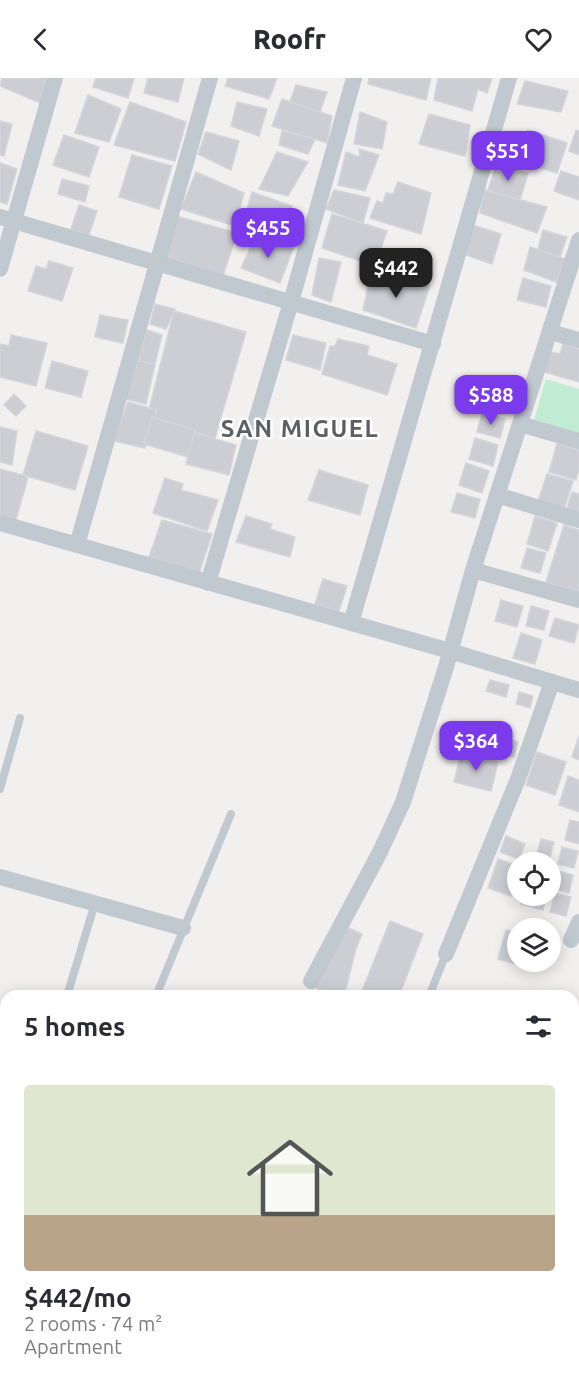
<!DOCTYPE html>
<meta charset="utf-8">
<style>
:root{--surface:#fff;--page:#f7f7f7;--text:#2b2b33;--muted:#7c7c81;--line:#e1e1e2;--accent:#7c3aed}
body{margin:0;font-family:Ubuntu,sans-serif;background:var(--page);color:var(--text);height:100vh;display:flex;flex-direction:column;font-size:22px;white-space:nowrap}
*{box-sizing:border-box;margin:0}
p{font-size:20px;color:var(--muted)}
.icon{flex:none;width:33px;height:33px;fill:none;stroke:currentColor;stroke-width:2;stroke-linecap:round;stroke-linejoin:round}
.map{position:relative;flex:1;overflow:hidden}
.details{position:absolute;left:0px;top:912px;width:579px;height:404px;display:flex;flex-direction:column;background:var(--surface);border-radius:18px 18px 0 0;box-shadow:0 3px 15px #0003}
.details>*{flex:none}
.tools{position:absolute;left:507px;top:774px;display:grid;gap:12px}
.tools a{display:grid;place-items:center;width:54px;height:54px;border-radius:50%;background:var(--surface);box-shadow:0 3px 15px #0003;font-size:30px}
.price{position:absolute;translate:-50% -51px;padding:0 14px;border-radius:12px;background:var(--accent);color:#fff;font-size:20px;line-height:39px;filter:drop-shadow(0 2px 3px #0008)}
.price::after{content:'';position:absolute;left:50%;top:36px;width:18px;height:14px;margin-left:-9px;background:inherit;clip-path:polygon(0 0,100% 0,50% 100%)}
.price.on{background:#222;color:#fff}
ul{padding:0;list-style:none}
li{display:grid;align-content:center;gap:12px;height:318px;padding:0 24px}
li+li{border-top:2px solid var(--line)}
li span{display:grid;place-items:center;height:186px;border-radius:6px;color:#555}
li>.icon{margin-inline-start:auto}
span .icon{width:108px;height:108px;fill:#fffc;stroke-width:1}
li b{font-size:26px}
h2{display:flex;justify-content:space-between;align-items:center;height:72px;padding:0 24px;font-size:26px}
header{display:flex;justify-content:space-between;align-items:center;height:78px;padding:0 24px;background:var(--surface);font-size:27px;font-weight:800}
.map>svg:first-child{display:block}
</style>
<header><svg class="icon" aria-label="back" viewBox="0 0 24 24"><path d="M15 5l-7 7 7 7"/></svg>Roofr<svg class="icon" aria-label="heart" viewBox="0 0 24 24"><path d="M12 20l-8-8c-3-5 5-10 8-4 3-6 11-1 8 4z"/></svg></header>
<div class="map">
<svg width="579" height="1315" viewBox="0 0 579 1315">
<rect width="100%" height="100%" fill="#f2efef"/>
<polygon fill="#c0ecd4" points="546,301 579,311 579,355 534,342"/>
<g fill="#ccced4" stroke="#d4d5da" stroke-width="1.5">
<polygon points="2,0 47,0 40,25 0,8"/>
<polygon points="96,0 134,0 128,20 93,9"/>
<polygon points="148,0 184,0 178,24 144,15"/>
<polygon points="228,0 277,0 269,21 225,8"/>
<polygon points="369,0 431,0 426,22 368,6"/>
<polygon points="438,0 492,0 487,15 478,11 472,33 434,22"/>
<polygon points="525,3 568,13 561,34 517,26"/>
<polygon points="296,7 327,14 320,34 290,24"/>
<polygon points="88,17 121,31 109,64 75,55"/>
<polygon points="282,21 332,38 327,65 272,48"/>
<polygon points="130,24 186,44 175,83 114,67"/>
<polygon points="237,24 267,31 259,58 231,48"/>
<polygon points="360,34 387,44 382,71 354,66"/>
<polygon points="429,36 470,47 465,78 419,66"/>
<polygon points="0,43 12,46 4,78 0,77"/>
<polygon points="528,52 567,65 557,95 519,84"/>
<polygon points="576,52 579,53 579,77 569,73"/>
<polygon points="282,53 315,61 308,76 279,67"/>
<polygon points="206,54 239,63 231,92 198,76"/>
<polygon points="64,57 99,69 89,99 53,87"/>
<polygon points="359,71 379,77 365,113 338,107 346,74 360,79"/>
<polygon points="277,74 308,84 288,118 259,111"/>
<polygon points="132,77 172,88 159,131 119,119"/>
<polygon points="0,85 17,91 7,126 0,124"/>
<polygon points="496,88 528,95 520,122 488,112"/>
<polygon points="561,93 579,99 579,122 554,113"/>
<polygon points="196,94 244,115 235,148 181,131"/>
<polygon points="62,101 89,108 85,124 58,116"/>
<polygon points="398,104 431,115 421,156 370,140 377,123 383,125 386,115 393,116"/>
<polygon points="334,112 370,120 363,145 326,131"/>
<polygon points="484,112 547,129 537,155 480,135"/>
<polygon points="252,114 292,128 284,160 242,150"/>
<polygon points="79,127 97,133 89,157 71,151"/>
<polygon points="332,136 387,153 375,188 322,170"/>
<polygon points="176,138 237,155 223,198 165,179"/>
<polygon points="473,147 501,156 492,186 466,177"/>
<polygon points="543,152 567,159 560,179 538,171"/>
<polygon points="255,160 294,168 280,205 241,190"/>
<polygon points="530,169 565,181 556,204 524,192"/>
<polygon points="319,180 341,184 331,224 312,217"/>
<polygon points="49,183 73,190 62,223 28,213 36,188 46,191"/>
<polygon points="371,194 430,207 416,250 363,232"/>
<polygon points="523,200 551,208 546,229 517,222"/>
<polygon points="155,226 175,231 166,251 150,246"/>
<polygon points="174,233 246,254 215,360 147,339"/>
<polygon points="100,237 128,242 123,265 95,259"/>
<polygon points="147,252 162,257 155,286 138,283"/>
<polygon points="11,257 47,265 36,308 0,299 0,266 9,268"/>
<polygon points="293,257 326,265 320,292 286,282"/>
<polygon points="338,261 369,268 367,277 397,286 387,317 322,296 330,268 335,268"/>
<polygon points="563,266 579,271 579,304 544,294 550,274 560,276"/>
<polygon points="52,283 88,293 81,319 45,310"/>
<polygon points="138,283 155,286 146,326 126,321"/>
<polygon points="14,316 26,328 16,338 4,327"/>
<polygon points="128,324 157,332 145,370 114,363"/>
<polygon points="482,335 505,341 500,360 477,354"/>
<polygon points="152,339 195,352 188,379 144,366"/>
<polygon points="0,349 17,353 12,387 0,384"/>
<polygon points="36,353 88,368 75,412 23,397"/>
<polygon points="194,355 236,367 229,397 186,386"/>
<polygon points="475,360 498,367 493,388 469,381"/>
<polygon points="557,365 579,372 579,392 576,402 549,394"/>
<polygon points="466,385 489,393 482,415 459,407"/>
<polygon points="0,391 23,397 28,399 16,442 0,438"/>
<polygon points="319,392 368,407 360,437 308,422"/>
<polygon points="547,396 573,403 564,431 538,423"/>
<polygon points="165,400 183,406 181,412 218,422 207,453 153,435"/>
<polygon points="572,414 579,416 579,441 565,436"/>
<polygon points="457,415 480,421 475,440 451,434"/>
<polygon points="246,438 272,446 270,451 295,459 290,479 236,464"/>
<polygon points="535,438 557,445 548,473 527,466"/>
<polygon points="162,442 212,456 199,496 149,479"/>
<polygon points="564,447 579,452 579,514 546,504"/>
<polygon points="527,470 546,475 540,495 521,490"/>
<polygon points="323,501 347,508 339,533 315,526"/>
<polygon points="501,522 523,528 517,549 495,543"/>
<polygon points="531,528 549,533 544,552 526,548"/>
<polygon points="555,540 579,547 574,565 549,558"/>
<polygon points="521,555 542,562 535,586 513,580"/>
<polygon points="490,602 509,607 506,619 486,613"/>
<polygon points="519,614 533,618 530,630 516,626"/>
<polygon points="500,658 518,664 514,679 495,673"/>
<polygon points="579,658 579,682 572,679"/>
<polygon points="537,674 566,684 555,717 526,707"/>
<polygon points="461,675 498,684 491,713 454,704"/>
<polygon points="568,698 579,702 579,734 559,727"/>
<polygon points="570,742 579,744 579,766 565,762"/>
<polygon points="506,758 525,766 519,781 500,774"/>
<polygon points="541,761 554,764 550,779 537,775"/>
<polygon points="562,769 578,773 574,790 558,786"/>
<polygon points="498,781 518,788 518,799 511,818 488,810"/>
<polygon points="550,791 573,797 569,815 550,810"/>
<polygon points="555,815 571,819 566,838 550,834"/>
<polygon points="523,818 546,818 543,832 521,826"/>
<polygon points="390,843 423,856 399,918 360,918"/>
<polygon points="344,848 362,856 356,871 344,918 337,918 316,910"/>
<polygon points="506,852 518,855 518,884 537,884 536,892 498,881"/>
</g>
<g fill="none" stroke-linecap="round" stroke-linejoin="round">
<g stroke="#c1c9d0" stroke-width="8">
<polyline points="0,711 20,640"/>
<polyline points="67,918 95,825"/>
<polyline points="156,918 231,736"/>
<polyline points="429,918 446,876"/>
</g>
<g stroke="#c1c9d0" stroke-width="16">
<polyline points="0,139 433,266"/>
<polyline points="0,191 55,0"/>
<polyline points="550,254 579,262"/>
<polyline points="520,346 579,363"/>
<polyline points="497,417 579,442"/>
<polyline points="0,445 450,573 579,612"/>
<polyline points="77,467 210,0"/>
<polyline points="473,492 579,522"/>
<polyline points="208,505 291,224 354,0"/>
<polyline points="351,545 509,0"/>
<polyline points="0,799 183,850"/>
<polyline points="571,862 579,844"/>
<polyline points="446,876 518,701 552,604"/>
<polyline points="311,903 380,774 403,724 446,589 473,492 579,162"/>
</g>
</g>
<g text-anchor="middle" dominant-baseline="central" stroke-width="5" stroke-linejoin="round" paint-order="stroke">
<g font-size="24" font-weight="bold" letter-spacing="1.5" fill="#5c5f64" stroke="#fff">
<text x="300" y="350">SAN MIGUEL</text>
</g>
</g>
</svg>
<div class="tools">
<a><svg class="icon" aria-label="locate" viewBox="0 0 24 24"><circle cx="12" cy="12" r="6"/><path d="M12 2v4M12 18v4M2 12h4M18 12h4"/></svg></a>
<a><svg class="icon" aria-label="layers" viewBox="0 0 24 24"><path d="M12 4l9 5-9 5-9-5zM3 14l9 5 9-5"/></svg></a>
</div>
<b class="price" style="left:508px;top:104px">$551</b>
<b class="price" style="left:268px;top:181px">$455</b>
<b class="price on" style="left:396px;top:221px">$442</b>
<b class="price" style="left:491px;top:348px">$588</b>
<b class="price" style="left:476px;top:694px">$364</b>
<section class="details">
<h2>5 homes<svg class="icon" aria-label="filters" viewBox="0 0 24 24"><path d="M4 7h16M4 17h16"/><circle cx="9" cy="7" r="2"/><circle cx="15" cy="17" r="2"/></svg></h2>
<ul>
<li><span style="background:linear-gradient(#dfe7d0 70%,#b9a48a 0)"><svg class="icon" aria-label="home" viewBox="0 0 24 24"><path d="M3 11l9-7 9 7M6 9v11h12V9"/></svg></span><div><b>$442/mo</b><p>2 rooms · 74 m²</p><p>Apartment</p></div></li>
</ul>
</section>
</div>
